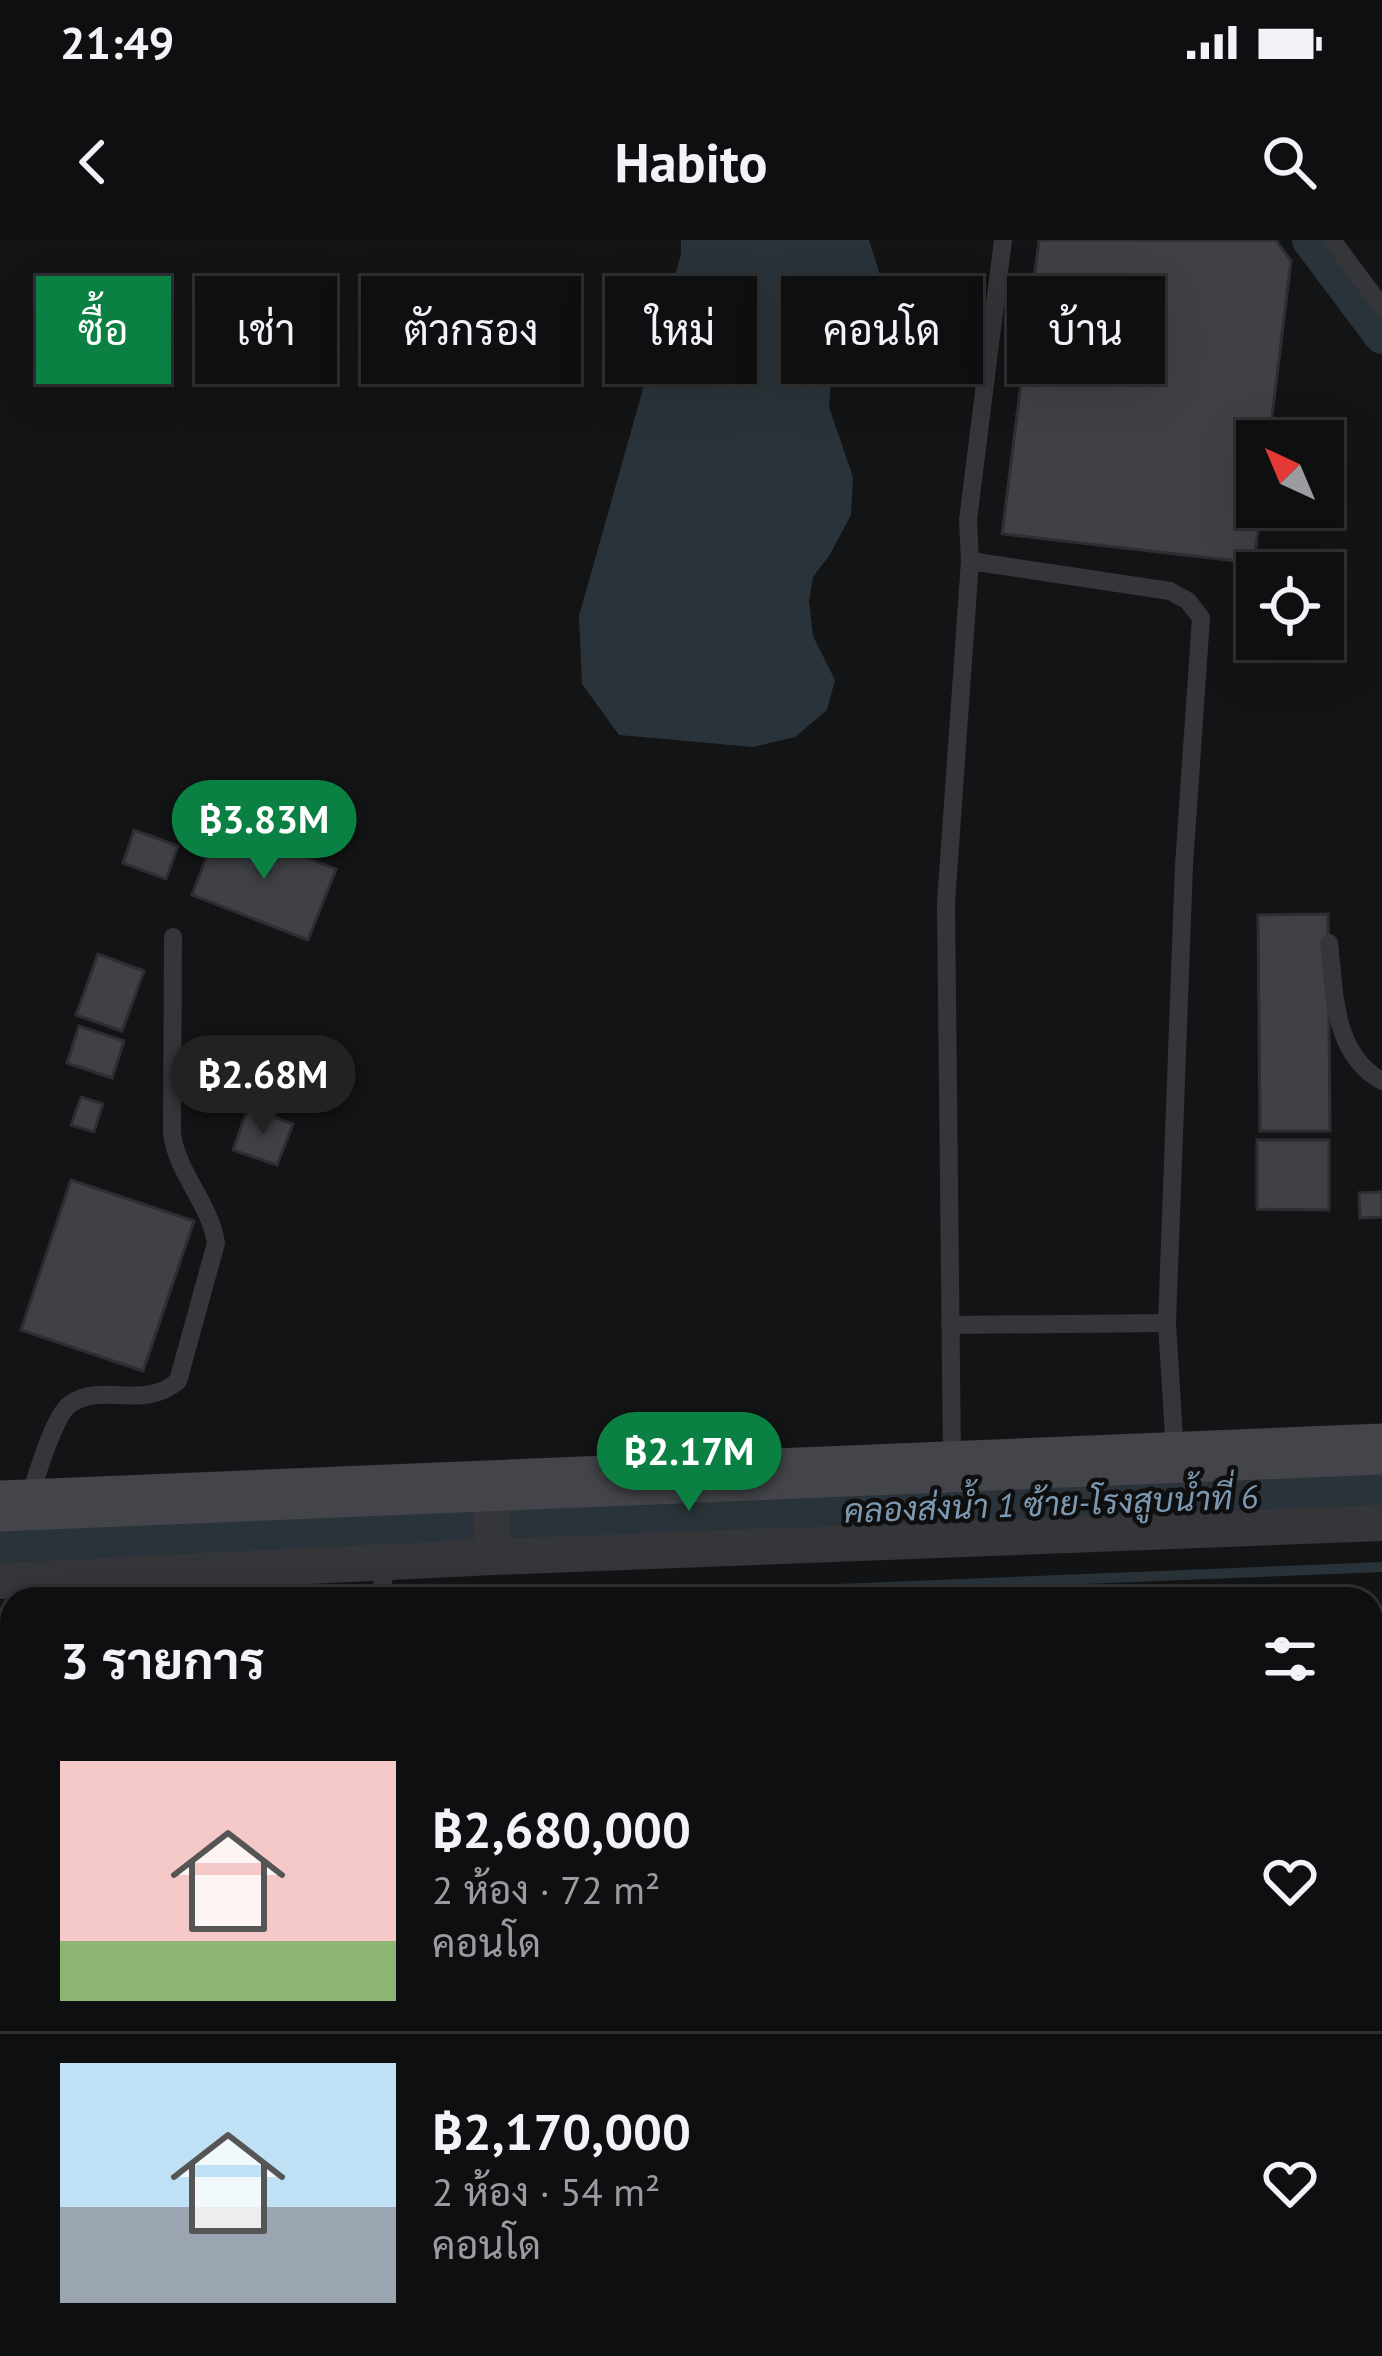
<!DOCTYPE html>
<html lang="th">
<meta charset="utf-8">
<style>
:root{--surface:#0e0f10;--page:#171819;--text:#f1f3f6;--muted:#9b9c9f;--line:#2e2f30;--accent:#0b8043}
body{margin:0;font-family:"PT Sans",Sarabun,sans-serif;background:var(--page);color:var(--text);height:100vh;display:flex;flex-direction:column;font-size:45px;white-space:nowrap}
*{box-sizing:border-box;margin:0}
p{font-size:39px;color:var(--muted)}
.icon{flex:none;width:66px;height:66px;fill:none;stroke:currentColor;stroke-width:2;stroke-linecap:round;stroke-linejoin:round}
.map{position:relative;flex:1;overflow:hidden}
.sheet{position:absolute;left:0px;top:1347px;width:1383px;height:771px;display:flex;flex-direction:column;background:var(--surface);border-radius:36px 36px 0 0;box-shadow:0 12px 48px #0002,0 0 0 3px var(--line)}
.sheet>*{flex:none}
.guide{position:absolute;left:36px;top:36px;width:1311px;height:108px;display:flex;gap:24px}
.needle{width:78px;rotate:316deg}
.fabs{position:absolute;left:1236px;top:180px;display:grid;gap:24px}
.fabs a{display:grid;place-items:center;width:108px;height:108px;border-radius:0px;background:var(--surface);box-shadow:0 12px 48px #0002,0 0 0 3px var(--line);font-size:60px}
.price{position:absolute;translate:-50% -102px;padding:0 27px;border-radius:42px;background:var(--accent);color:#fff;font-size:39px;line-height:78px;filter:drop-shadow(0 3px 6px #0008)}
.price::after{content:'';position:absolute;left:50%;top:72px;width:36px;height:27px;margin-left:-18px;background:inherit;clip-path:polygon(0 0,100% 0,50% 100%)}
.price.on{background:#222;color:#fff}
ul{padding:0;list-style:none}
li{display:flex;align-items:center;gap:36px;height:300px;padding:0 60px}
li+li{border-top:3px solid var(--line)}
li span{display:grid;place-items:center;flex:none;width:336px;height:240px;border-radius:0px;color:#555}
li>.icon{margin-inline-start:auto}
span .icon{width:144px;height:144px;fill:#fffc;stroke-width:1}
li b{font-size:51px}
h2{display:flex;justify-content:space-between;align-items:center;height:144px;padding:0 60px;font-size:51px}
.tag{padding:0 42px;border-radius:0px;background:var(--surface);box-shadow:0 12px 48px #0002,0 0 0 3px var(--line);font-size:42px;line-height:108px}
.tag.on{background:var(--accent);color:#fff}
.status{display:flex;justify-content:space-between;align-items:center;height:84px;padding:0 60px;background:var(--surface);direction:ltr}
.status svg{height:33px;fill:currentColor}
header{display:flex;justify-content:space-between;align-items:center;height:156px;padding:0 60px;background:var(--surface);font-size:54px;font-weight:800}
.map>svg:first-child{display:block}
</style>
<div class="status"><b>21:49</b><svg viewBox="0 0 49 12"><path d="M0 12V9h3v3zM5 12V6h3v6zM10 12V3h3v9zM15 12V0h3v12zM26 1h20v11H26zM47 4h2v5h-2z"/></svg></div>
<header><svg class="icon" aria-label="back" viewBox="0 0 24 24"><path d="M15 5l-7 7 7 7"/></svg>Habito<svg class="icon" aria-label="search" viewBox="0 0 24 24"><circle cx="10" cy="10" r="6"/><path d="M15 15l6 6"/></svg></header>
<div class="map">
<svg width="1382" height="2116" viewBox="0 0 1382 2116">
<defs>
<pattern id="forest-firs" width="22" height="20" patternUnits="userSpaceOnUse" patternTransform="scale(3)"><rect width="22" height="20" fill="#202820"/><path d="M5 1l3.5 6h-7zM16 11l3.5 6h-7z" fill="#3d443e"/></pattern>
</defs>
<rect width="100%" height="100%" fill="#131415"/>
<polygon fill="url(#forest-firs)" points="1382,1756 1382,1995 1371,1985 1371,1772"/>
<polygon fill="#2a3339" points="681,0 869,0 879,32 868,72 831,141 829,167 853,237 851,275 829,316 813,337 809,361 813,396 835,440 827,470 795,497 753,507 619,495 582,444 579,376 681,14"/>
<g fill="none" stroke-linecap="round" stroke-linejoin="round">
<g stroke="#2a3339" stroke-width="10">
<polyline points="590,1359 1382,1327"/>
<polyline points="0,1383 12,1383"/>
</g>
<g stroke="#2a3339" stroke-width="36">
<polyline points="1310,0 1382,96"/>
<polyline points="0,1306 1382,1249"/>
</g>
</g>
<g fill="#3f4145" stroke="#2d2e31" stroke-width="3">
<polygon points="1039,0 1276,0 1291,21 1269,201 1257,201 1257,267 1261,267 1254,323 1002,294"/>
<polygon points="219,584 336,629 308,700 192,655"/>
<polygon points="134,590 178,606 166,639 123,623"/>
<polygon points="1328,674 1330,891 1260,891 1258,675"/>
<polygon points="98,714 144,731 122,791 76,775"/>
<polygon points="79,786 124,801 112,838 67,823"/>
<polygon points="81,857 103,864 94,892 71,885"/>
<polygon points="248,868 293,884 277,925 233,910"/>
<polygon points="1257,900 1329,900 1329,970 1257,969"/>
<polygon points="71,940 194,981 143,1131 21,1090"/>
<polygon points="1382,952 1382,977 1360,978 1359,953"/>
</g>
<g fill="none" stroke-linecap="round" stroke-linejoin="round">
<g stroke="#35363a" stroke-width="18">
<polyline points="1332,0 1382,67"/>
<polyline points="970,321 968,280 1003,0"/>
<path d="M1329 703C1335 752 1332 813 1382 841"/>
<polyline points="950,1085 1167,1083"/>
<polyline points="952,1222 946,663 970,321 1170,351 1188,361 1201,378 1184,625 1167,1083 1175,1214"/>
<path d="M28 1261C36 1239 53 1178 69 1165 100 1141 143 1171 178 1141L216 1003C210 963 178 935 172 894L173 697"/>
<polyline points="379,1359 387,1323"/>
</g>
<g stroke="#35363a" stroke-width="36">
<polyline points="490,1246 493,1317"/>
<polyline points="0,1341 493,1317 1382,1283"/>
<polyline points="1371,1732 1382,1716"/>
<polyline points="1095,2116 1103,2106"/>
</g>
<polyline stroke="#43454a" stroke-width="51" points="0,1266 1382,1209"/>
</g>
<g text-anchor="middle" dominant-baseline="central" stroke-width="9" stroke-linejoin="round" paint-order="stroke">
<g font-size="33" font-style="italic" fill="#7c99b1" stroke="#0f0f10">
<text transform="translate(1051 1263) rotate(-2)">คลองส่งน้ำ 1 ซ้าย-โรงสูบน้ำที่ 6</text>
</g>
</g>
</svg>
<div class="fabs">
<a><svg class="needle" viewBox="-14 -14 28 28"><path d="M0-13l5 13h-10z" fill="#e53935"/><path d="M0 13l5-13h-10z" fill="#9b9c9f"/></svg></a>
<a><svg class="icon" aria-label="locate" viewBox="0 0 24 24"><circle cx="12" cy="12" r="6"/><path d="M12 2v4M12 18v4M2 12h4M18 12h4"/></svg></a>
</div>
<b class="price" style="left:264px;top:642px">฿3.83M</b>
<b class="price on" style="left:263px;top:897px">฿2.68M</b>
<b class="price" style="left:689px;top:1274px">฿2.17M</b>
<div class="guide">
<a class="tag on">ซื้อ</a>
<a class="tag">เช่า</a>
<a class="tag">ตัวกรอง</a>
<a class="tag">ใหม่</a>
<a class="tag">คอนโด</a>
<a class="tag">บ้าน</a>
</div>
<section class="sheet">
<h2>3 รายการ<svg class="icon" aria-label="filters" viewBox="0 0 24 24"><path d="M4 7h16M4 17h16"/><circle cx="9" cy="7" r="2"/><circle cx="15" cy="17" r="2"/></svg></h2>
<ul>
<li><span style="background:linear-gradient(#f6c9c9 75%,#8fb573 0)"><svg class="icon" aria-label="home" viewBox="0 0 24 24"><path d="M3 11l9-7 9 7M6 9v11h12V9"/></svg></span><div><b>฿2,680,000</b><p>2 ห้อง · 72 m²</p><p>คอนโด</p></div><svg class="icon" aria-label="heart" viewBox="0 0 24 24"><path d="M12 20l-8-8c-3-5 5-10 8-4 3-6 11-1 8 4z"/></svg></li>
<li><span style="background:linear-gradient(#bfe0f5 60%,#9aa5b1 0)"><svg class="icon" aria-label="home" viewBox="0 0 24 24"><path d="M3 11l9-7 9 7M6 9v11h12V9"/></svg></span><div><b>฿2,170,000</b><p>2 ห้อง · 54 m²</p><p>คอนโด</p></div><svg class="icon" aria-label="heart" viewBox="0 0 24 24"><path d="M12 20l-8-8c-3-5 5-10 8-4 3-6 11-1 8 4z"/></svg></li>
</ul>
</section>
</div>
